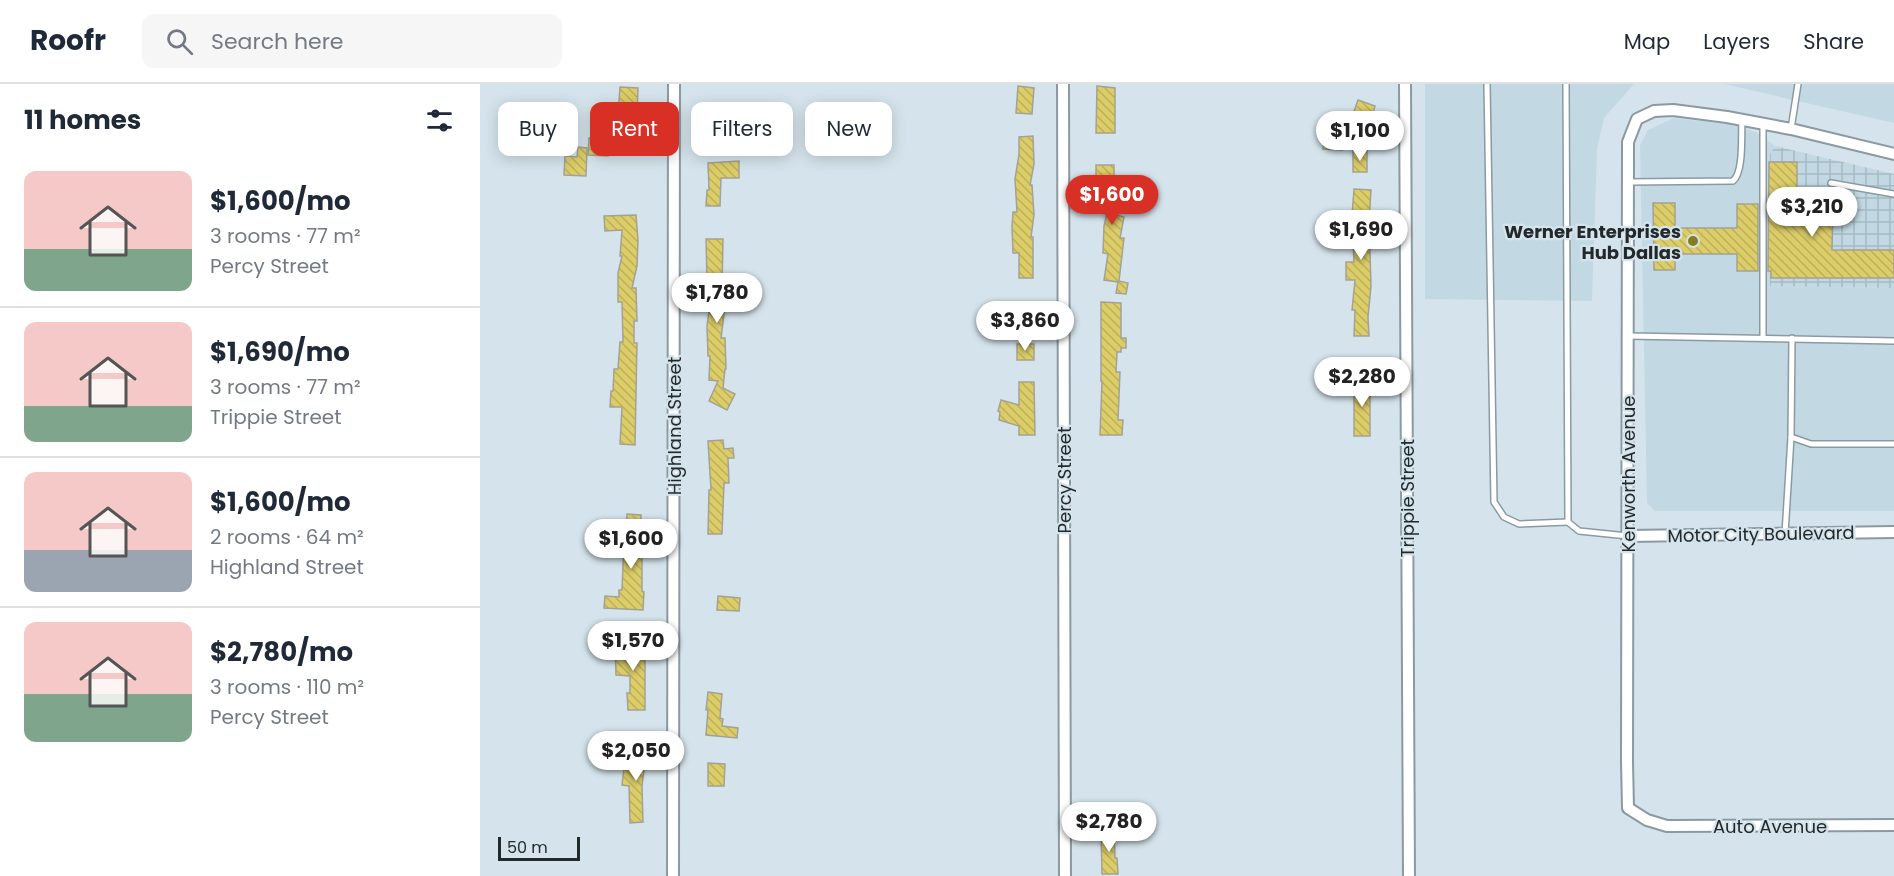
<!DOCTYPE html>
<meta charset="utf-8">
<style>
:root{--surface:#fff;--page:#f6f6f7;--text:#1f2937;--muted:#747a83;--line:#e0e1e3;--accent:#d93025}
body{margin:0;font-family:Poppins,sans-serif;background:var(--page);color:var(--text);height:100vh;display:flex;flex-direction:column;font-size:22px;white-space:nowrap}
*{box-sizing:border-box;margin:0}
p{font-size:20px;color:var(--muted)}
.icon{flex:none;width:33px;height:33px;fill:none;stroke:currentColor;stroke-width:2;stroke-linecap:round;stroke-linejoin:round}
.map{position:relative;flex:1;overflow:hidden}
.details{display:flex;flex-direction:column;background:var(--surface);width:480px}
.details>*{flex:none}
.banner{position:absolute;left:18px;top:18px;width:570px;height:54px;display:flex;gap:12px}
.scale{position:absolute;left:18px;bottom:15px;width:82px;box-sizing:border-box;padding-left:6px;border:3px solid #23282b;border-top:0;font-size:16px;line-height:21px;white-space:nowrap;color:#23282b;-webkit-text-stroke:4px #d5e4ec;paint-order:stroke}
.price{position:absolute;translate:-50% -51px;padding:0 14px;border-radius:21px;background:#fff;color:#222;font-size:20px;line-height:39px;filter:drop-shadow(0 2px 3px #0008)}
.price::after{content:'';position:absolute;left:50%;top:36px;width:18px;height:14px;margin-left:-9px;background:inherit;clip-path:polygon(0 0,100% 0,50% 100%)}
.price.selected{background:var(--accent);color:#fff}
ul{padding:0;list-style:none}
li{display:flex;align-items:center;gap:18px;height:150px;padding:0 24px}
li+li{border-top:2px solid var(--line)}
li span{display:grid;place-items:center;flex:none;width:168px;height:120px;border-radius:12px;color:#555}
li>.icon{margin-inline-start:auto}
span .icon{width:72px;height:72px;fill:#fffc;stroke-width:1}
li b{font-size:26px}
h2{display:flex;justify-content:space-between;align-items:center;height:72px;padding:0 24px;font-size:26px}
.chip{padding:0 21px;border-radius:12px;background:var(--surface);box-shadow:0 3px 15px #0003;font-size:21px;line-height:54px}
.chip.selected{background:var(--accent);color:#fff}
header{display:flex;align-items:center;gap:36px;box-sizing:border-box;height:84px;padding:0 30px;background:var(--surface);border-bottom:2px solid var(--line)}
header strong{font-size:28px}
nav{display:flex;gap:33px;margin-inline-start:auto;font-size:21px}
.search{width:420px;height:54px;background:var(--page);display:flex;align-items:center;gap:15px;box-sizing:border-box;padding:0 21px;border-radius:12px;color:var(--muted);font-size:22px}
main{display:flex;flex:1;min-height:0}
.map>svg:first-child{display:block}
</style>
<header>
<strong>Roofr</strong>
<div class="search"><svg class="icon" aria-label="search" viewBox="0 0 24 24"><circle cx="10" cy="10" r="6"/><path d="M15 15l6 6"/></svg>Search here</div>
<nav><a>Map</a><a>Layers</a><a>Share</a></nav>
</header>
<main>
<section class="details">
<h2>11 homes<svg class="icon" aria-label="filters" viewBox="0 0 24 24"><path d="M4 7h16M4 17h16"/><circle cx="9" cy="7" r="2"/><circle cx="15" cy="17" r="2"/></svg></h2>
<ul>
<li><span style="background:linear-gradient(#f6c9c9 65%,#7fa58c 0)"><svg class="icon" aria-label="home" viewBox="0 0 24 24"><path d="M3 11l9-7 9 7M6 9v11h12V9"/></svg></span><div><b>$1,600/mo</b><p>3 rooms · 77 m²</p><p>Percy Street</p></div></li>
<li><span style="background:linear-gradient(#f6c9c9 70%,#7fa58c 0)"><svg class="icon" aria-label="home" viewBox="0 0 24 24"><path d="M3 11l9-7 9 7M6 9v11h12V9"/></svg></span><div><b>$1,690/mo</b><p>3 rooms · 77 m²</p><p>Trippie Street</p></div></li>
<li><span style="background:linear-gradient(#f6c9c9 65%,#9aa5b1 0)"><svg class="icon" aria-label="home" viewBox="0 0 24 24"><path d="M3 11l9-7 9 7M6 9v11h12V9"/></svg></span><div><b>$1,600/mo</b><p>2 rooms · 64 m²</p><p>Highland Street</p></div></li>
<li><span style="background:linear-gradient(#f6c9c9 60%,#7fa58c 0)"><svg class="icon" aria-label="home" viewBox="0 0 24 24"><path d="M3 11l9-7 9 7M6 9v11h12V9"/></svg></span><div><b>$2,780/mo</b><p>3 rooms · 110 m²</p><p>Percy Street</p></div></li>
</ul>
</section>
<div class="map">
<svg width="1414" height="792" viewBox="0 0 1414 792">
<defs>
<pattern id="industrial-grid" width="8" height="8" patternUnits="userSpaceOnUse" patternTransform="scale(1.5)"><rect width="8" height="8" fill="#c2d9e4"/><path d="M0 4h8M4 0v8" fill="none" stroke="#a6bac4"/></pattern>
<pattern id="building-back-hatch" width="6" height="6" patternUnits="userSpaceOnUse" patternTransform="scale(1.5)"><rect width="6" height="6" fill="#dccd68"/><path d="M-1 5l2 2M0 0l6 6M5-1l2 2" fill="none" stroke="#bcb05a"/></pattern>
</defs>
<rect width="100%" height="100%" fill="#d5e4ec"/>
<g fill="#c2d9e4">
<polygon points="945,0 1154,0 1124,34 1117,65 1112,217 945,215"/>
<polygon points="1244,0 1414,0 1414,39"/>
<polygon points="1194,34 1253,41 1276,48 1295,62 1290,70 1290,202 1414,204 1414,427 1175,427 1167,419 1160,61 1168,46"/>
</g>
<polygon fill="url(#industrial-grid)" points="1295,62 1414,90 1414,204 1290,202 1290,70"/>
<g fill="url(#building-back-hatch)" stroke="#a3a294" stroke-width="1.5">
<polygon points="538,2 554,4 552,30 536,29"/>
<polygon points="617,2 635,4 635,49 616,49"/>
<polygon points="140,3 158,4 157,29 159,29 159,47 137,47"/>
<polygon points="878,16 895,22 889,42 871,36"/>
<polygon points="553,52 554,80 550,101 552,101 554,131 551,153 553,153 553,194 539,194 539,169 533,169 532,143 533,128 537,128 535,95 539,70 539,53"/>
<polygon points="844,53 863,55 862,66 843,65"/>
<polygon points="109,54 129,55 128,72 108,71"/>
<polygon points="98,63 107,64 106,92 84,91 85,72 97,73"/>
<rect x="873" y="67" width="14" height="21"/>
<polygon points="259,77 259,94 241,94 240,122 226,122 227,106 229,106 228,79"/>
<polygon points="1289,78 1317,78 1317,124 1353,124 1352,166 1414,166 1414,194 1291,194 1291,187 1288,187"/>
<polygon points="616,81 634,81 634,96 640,96 636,131 644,133 640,154 644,154 639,197 648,199 646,210 636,209 638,198 624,196 628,170 623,169 624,142 629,120 621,119 623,100 616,100"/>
<polygon points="874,105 891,106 889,138 891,202 888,233 889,252 874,252 875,226 872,226 875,196 866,196 866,178 874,178 872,132"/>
<polygon points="1173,119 1195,119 1195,144 1257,144 1257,120 1278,120 1278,187 1257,187 1257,170 1195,170 1195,186 1174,186"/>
<polygon points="156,131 158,156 157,182 152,204 156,204 157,237 154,237 154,259 157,259 155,361 140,360 142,323 130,323 131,307 133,307 134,285 138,285 140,258 143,258 142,218 138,218 138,189 142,172 140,172 142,146 125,147 124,132"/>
<polygon points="226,155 243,155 242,206 247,206 241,254 245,254 246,285 245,285 243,304 255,310 247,326 229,317 238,297 229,296 230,272 228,272 227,242 233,197 227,197"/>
<polygon points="621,218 641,219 641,254 646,254 646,264 641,264 641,268 637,268 636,288 640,288 638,336 643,336 642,351 620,351 622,297 621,297"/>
<rect x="537" y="260" width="17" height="16"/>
<rect x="874" y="295" width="16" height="57"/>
<polygon points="539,298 554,298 555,351 539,351 539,342 519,336 520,328 518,327 521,316 539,321"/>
<polygon points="243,356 244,365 253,364 254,374 248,374 249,399 244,399 242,450 228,450 229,406 231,406 228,357"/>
<polygon points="147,430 161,431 160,457 162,457 162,507 164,508 163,526 124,524 125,512 139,513 139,506 142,506 144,456 146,456"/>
<polygon points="238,512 260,514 259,527 237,526"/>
<polygon points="163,557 165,573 165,626 148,626 147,609 150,609 150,592 136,591 135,560"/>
<polygon points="228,608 242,610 240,634 243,635 242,642 258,644 257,654 226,651 228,626 226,626"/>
<polygon points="164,659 165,677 162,702 163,738 150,739 149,702 142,701 144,684 151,685 150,660"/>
<polygon points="228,679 245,680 244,702 228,702"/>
<polygon points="621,747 634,747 635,774 637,774 638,790 622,790"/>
</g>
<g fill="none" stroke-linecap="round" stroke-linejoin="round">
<g stroke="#8b9aa0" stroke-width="8">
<g id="lane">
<polyline points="1007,0 1014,418 1024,433 1039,440 1088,438"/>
<polyline points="1086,0 1088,438 1099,447 1148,452"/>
<polyline points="1311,45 1318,0"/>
<path d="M1148 98 1253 97C1264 88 1261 51 1262 36"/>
<polyline points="1351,99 1414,110"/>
<polyline points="1148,252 1414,257"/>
<polyline points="1283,254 1283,41"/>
<polyline points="1312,254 1311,353 1331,360 1414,360"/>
<polyline points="1305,450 1311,353"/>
</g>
</g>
<g stroke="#8b9aa0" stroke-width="14">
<g id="street">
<polyline points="583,0 585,792"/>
<polyline points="925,0 929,792"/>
<polyline points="1414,70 1311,45 1247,33 1193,26 1174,27 1157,35 1148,58 1147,678 1148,724 1167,736 1187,742 1414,741"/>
<polyline points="1148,452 1414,448"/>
<polyline points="193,792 194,0"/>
</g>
</g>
<use href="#lane" stroke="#fff" stroke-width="5"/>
<use href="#street" stroke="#fff" stroke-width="10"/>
</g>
<circle fill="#887b21" stroke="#d5e4ec" stroke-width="2" cx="1213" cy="157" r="6"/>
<g text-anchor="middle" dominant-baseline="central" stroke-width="4.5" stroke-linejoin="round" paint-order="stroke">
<g font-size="18" font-weight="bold" fill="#23282b" stroke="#d5e4ec" text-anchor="end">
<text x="1201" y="147">Werner Enterprises<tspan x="1201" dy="21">Hub Dallas</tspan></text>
</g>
<g font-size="18" fill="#23282b" stroke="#d5e4ec">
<text transform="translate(194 342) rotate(-90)">Highland Street</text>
<text transform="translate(1148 390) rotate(-90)">Kenworth Avenue</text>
<text transform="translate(584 396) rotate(-90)">Percy Street</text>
<text transform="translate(927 414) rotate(-90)">Trippie Street</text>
<text transform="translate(1281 450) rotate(-1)">Motor City Boulevard</text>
<text x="1290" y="742">Auto Avenue</text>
</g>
</g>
</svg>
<div class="scale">50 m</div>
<b class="price" style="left:880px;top:78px">$1,100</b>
<b class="price selected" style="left:632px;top:142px">$1,600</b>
<b class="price" style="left:1332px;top:154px">$3,210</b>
<b class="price" style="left:881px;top:177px">$1,690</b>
<b class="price" style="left:237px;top:240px">$1,780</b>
<b class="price" style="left:545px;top:268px">$3,860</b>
<b class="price" style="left:882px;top:324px">$2,280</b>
<b class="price" style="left:151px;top:486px">$1,600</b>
<b class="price" style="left:153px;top:588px">$1,570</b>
<b class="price" style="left:156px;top:698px">$2,050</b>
<b class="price" style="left:629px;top:769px">$2,780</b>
<div class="banner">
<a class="chip">Buy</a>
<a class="chip selected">Rent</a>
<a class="chip">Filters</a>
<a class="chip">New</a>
</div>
</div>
</main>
